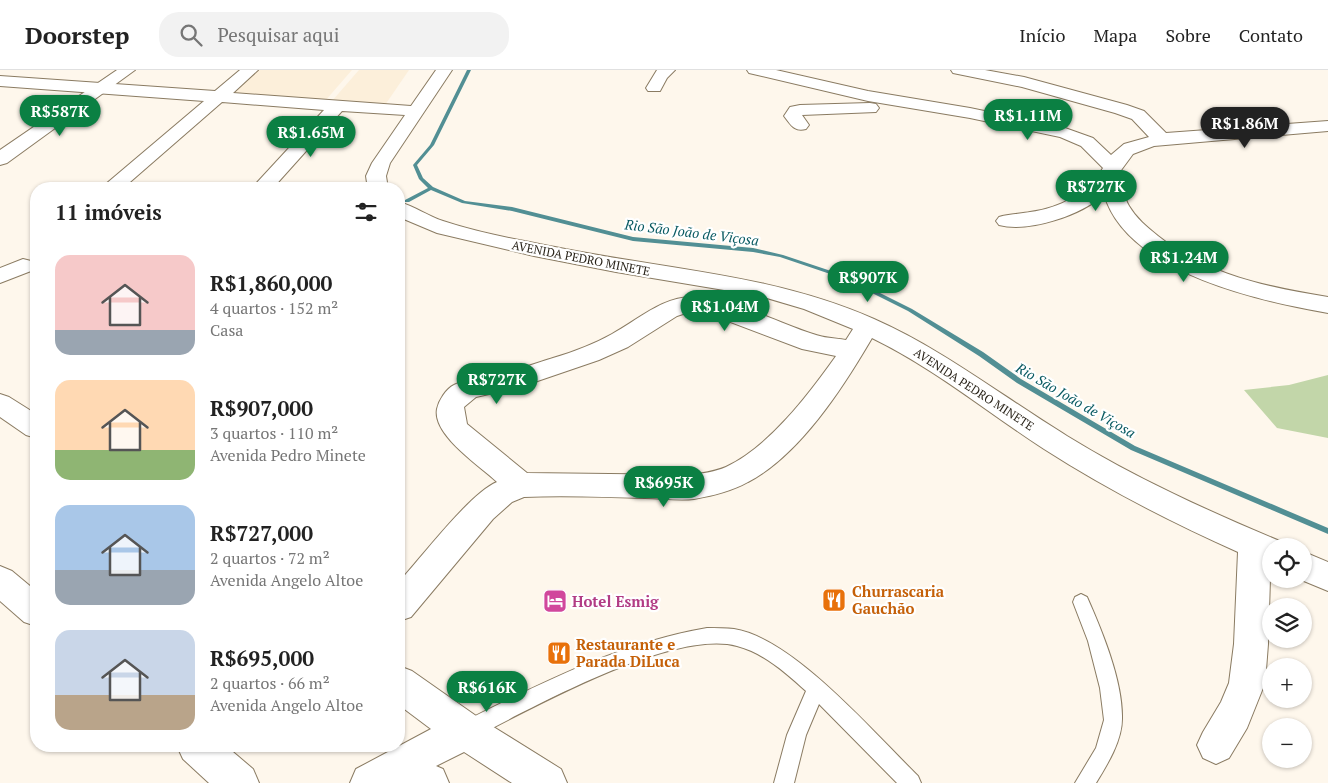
<!DOCTYPE html>
<html lang="pt">
<meta charset="utf-8">
<style>
:root{--surface:#fff;--page:#f2f2f2;--text:#222;--muted:#767676;--line:#e0e0e0;--accent:#0b8043}
body{margin:0;font-family:"PT Serif",serif;background:var(--page);color:var(--text);height:100vh;display:flex;flex-direction:column;font-size:19px;white-space:nowrap}
*{box-sizing:border-box;margin:0}
p{font-size:16px;color:var(--muted)}
.icon{flex:none;width:28px;height:28px;fill:none;stroke:currentColor;stroke-width:2;stroke-linecap:round;stroke-linejoin:round}
.map{position:relative;flex:1;overflow:hidden}
.panel{position:absolute;left:30px;top:112px;width:375px;height:570px;display:flex;flex-direction:column;background:var(--surface);border-radius:20px;box-shadow:0 1px 4px #0004}
.panel>*{flex:none}
.buttons{position:absolute;left:1262px;top:468px;display:grid;gap:10px}
.buttons a{display:grid;place-items:center;width:50px;height:50px;border-radius:50%;background:var(--surface);box-shadow:0 1px 4px #0004;font-size:25px}
.price{position:absolute;translate:-50% -42px;padding:0 11px;border-radius:18px;background:var(--accent);color:#fff;font-size:16px;line-height:32px;filter:drop-shadow(0 1px 2px #0008)}
.price::after{content:'';position:absolute;left:50%;top:30px;width:15px;height:11px;margin-left:-8px;background:inherit;clip-path:polygon(0 0,100% 0,50% 100%)}
.price.selected{background:#222;color:#fff}
ul{padding:0;list-style:none}
li{display:flex;align-items:center;gap:15px;height:125px;padding:0 25px}
li span{display:grid;place-items:center;flex:none;width:140px;height:100px;border-radius:15px;color:#555}
li>.icon{margin-inline-start:auto}
span .icon{width:60px;height:60px;fill:#fffc;stroke-width:1}
li b{font-size:21px}
h2{display:flex;justify-content:space-between;align-items:center;height:60px;padding:0 25px;font-size:21px}
header{display:flex;align-items:center;gap:30px;box-sizing:border-box;height:70px;padding:0 25px;background:var(--surface);border-bottom:1px solid var(--line)}
header strong{font-size:24px}
nav{display:flex;gap:28px;margin-inline-start:auto;font-size:18px}
.search{width:350px;height:45px;background:var(--page);display:flex;align-items:center;gap:12px;box-sizing:border-box;padding:0 18px;border-radius:20px;color:var(--muted);font-size:19px}
.map>svg:first-child{display:block}
</style>
<header>
<strong>Doorstep</strong>
<div class="search"><svg class="icon" aria-label="search" viewBox="0 0 24 24"><circle cx="10" cy="10" r="6"/><path d="M15 15l6 6"/></svg>Pesquisar aqui</div>
<nav><a>Início</a><a>Mapa</a><a>Sobre</a><a>Contato</a></nav>
</header>
<div class="map">
<svg width="1328" height="713" viewBox="0 0 1328 713">
<rect width="100%" height="100%" fill="#fef7ec"/>
<g fill="#fcefda">
<polygon points="253,0 352,0 325,31 227,23"/>
<polygon points="359,0 409,0 385,35 332,31"/>
</g>
<polygon fill="#c2d6a9" points="1328,305 1328,368 1277,358 1244,320 1289,315"/>
<g fill="none" stroke-linecap="round" stroke-linejoin="round">
<polygon fill="#528f94" fill-rule="evenodd" points="467,0 471,0 434,75 417,95 423,108 433,117 465,131 512,137 633,167 753,178 783,185 846,206 912,239 983,282 1021,309 1135,376 1328,458 1328,464 1131,380 1017,313 979,286 908,241 842,208 780,187 753,182 633,171 512,141 462,133 431,120 409,132 405,132 405,130 428,118 419,109 413,95 430,75"/>
<g stroke="#8a7b62" stroke-width="2">
<g id="lane">
<path d="M1081 524 1087 527C1102 561 1123 611 1122 649 1122 671 1107 695 1096 713H1075L1096 678 1104 650 1100 618 1088 571 1073 532 1075 527Z"/>
<path d="M707 558C716 558 725 558 734 559 793 568 875 664 918 706L921 713H897L819 634 806 665 794 713H774L787 665 806 621C786 603 764 583 737 576 673 559 534 637 475 667L468 669 461 667 459 660 461 653C540 614 619 573 707 558Z"/>
</g>
</g>
<g stroke="#8a7b62" stroke-width="2">
<g id="street">
<polygon points="240,0 258,0 233,23 411,36 436,0 452,0 390,93 386,106 388,119 368,119 366,106 372,93 405,45 342,41 272,119 251,119 324,40 222,32 122,119 100,119 204,31 0,16 0,6 215,21"/>
<polygon points="657,0 675,0 667,8 660,21 648,21 646,18"/>
<path d="M747 0H776L868 21 970 38 1065 58 1093 68 1111 85 1124 74 1149 67 1132 49 1115 43 1022 17 953 3 951 0H985L1024 7 1127 35 1144 41 1166 63 1328 51V61L1154 76 1133 84 1119 103C1123 114 1123 126 1129 136 1136 148 1147 157 1158 166 1207 205 1267 217 1328 227V243C1259 231 1126 202 1104 124 1083 145 1028 163 999 155L996 151 999 147C1009 144 1020 144 1030 142 1060 138 1087 124 1103 98L1081 76 1060 67 970 48 868 31 749 3Z"/>
<path d="M870 33 876 34 879 38 876 42 802 45 809 55 806 59C794 62 791 55 784 46L790 37 800 35Z"/>
<path d="M399 132C414 136 428 146 443 151 479 163 518 170 555 177 662 199 773 204 874 249 942 279 1002 326 1067 366 1135 408 1208 441 1282 472L1284 476H1271L1268 574 1265 613 1247 658 1229 688 1216 694 1203 688 1197 675 1203 662 1221 632 1229 613 1234 574 1238 482C1171 452 1106 419 1044 379 987 342 934 298 872 268 844 316 800 385 748 412 732 421 712 426 694 429 678 431 661 428 645 428 604 427 564 425 524 427L512 432 493 449 411 547 399 551V512C421 488 470 423 497 412 480 396 432 365 437 339 439 330 446 319 454 315 467 308 481 308 495 305 514 301 534 294 553 288 573 282 594 274 612 264 638 250 663 226 694 227 731 227 777 253 813 264 823 268 835 268 846 270L853 259 804 239 760 226 616 202 534 186 437 163 399 147ZM699 242 712 245 802 279 836 286C809 324 769 377 726 397 715 402 703 403 692 405L527 403 467 354 464 337 476 327 520 317 599 290 628 277 677 246 686 243Z"/>
<polygon points="23,189 31,191 34,196 31,201 0,213 0,198"/>
<polygon points="1304,482 1328,492 1328,521 1299,509 1304,509"/>
</g>
</g>
<g stroke="#8a7b62" stroke-width="2">
<g id="secondary">
<polygon points="117,0 135,0 7,93 0,95 0,80"/>
<polygon points="0,324 9,327 36,344 36,368 26,365 0,347"/>
<polygon points="399,596 412,601 479,648 561,699 567,713 512,713 464,682 436,696 443,699 449,713 350,713 356,699 431,659 399,635"/>
</g>
</g>
<g stroke="#8a7b62" stroke-width="2">
<g id="highway">
<polygon points="0,496 12,501 36,521 36,556 24,552 0,531"/>
<polygon points="177,676 226,676 253,699 259,713 209,713 183,689"/>
</g>
</g>
<use href="#lane" fill="#fff" fill-rule="evenodd"/>
<use href="#street" fill="#fff" fill-rule="evenodd"/>
<use href="#secondary" fill="#fff" fill-rule="evenodd"/>
<use href="#highway" fill="#fff" fill-rule="evenodd"/>
</g>
<defs>
<g id="restaurant-square" transform="scale(1.25)"><rect x="-9" y="-9" width="18" height="18" rx="4" fill="#e8710a" stroke="#fff"/><path d="M-5-6h1v4h1v-4h1v4h1v-4h1v5L-1.5 .5V6h-2V.5L-5-1ZM5-6V6H3V1.5H1.5Q1.5-4 5-6Z" fill="#fff"/></g>
<g id="hotel-square" transform="scale(1.25)"><rect x="-9" y="-9" width="18" height="18" rx="4" fill="#d1479c" stroke="#fff"/><path d="M-6-4.5h1.5V1H6V5H4.5V3h-9V5H-6ZM-4 0a1.8 1.8 0 1 1 3.6 0ZM.5 0V-2.5h3Q6-2.5 6 0Z" fill="#fff"/></g>
</defs>
<g fill-rule="evenodd">
<use href="#restaurant-square" x="834" y="530"/>
<use href="#hotel-square" x="555" y="531"/>
<use href="#restaurant-square" x="559" y="583"/>
</g>
<g text-anchor="middle" dominant-baseline="central" stroke-width="4.5" stroke-linejoin="round" paint-order="stroke">
<g font-size="12" fill="#251f15" stroke="#fff">
<text transform="translate(581 188) rotate(11)">AVENIDA PEDRO MINETE</text>
<text transform="translate(974 319) rotate(33)">AVENIDA PEDRO MINETE</text>
</g>
<g font-size="14" font-style="italic" fill="#095a62" stroke="#fff">
<text transform="translate(692 162) rotate(7)">Rio São João de Viçosa</text>
<text transform="translate(1076 330) rotate(30)">Rio São João de Viçosa</text>
</g>
<g font-size="15" font-weight="bold" fill="#c56008" stroke="#fff" text-anchor="start">
<text x="852" y="521">Churrascaria<tspan x="852" dy="17">Gauchão</tspan></text>
<text x="576" y="574">Restaurante e<tspan x="576" dy="17">Parada DiLuca</tspan></text>
</g>
<g font-size="15" font-weight="bold" fill="#b23c85" stroke="#fff" text-anchor="start">
<text x="572" y="531">Hotel Esmig</text>
</g>
</g>
</svg>
<div class="buttons">
<a><svg class="icon" aria-label="locate" viewBox="0 0 24 24"><circle cx="12" cy="12" r="6"/><path d="M12 2v4M12 18v4M2 12h4M18 12h4"/></svg></a>
<a><svg class="icon" aria-label="layers" viewBox="0 0 24 24"><path d="M12 4l9 5-9 5-9-5zM3 14l9 5 9-5"/></svg></a>
<a>+</a>
<a>−</a>
</div>
<b class="price" style="left:60px;top:67px">R$587K</b>
<b class="price" style="left:1028px;top:71px">R$1.11M</b>
<b class="price selected" style="left:1245px;top:79px">R$1.86M</b>
<b class="price" style="left:311px;top:88px">R$1.65M</b>
<b class="price" style="left:1096px;top:142px">R$727K</b>
<b class="price" style="left:1184px;top:213px">R$1.24M</b>
<b class="price" style="left:868px;top:233px">R$907K</b>
<b class="price" style="left:725px;top:262px">R$1.04M</b>
<b class="price" style="left:497px;top:335px">R$727K</b>
<b class="price" style="left:664px;top:438px">R$695K</b>
<b class="price" style="left:487px;top:643px">R$616K</b>
<section class="panel">
<h2>11 imóveis<svg class="icon" aria-label="filters" viewBox="0 0 24 24"><path d="M4 7h16M4 17h16"/><circle cx="9" cy="7" r="2"/><circle cx="15" cy="17" r="2"/></svg></h2>
<ul>
<li><span style="background:linear-gradient(#f6c9c9 75%,#9aa5b1 0)"><svg class="icon" aria-label="home" viewBox="0 0 24 24"><path d="M3 11l9-7 9 7M6 9v11h12V9"/></svg></span><div><b>R$1,860,000</b><p>4 quartos · 152 m²</p><p>Casa</p></div></li>
<li><span style="background:linear-gradient(#ffd9b3 70%,#8fb573 0)"><svg class="icon" aria-label="home" viewBox="0 0 24 24"><path d="M3 11l9-7 9 7M6 9v11h12V9"/></svg></span><div><b>R$907,000</b><p>3 quartos · 110 m²</p><p>Avenida Pedro Minete</p></div></li>
<li><span style="background:linear-gradient(#a9c7e8 65%,#9aa5b1 0)"><svg class="icon" aria-label="home" viewBox="0 0 24 24"><path d="M3 11l9-7 9 7M6 9v11h12V9"/></svg></span><div><b>R$727,000</b><p>2 quartos · 72 m²</p><p>Avenida Angelo Altoe</p></div></li>
<li><span style="background:linear-gradient(#c9d6e8 65%,#b9a48a 0)"><svg class="icon" aria-label="home" viewBox="0 0 24 24"><path d="M3 11l9-7 9 7M6 9v11h12V9"/></svg></span><div><b>R$695,000</b><p>2 quartos · 66 m²</p><p>Avenida Angelo Altoe</p></div></li>
</ul>
</section>
</div>
